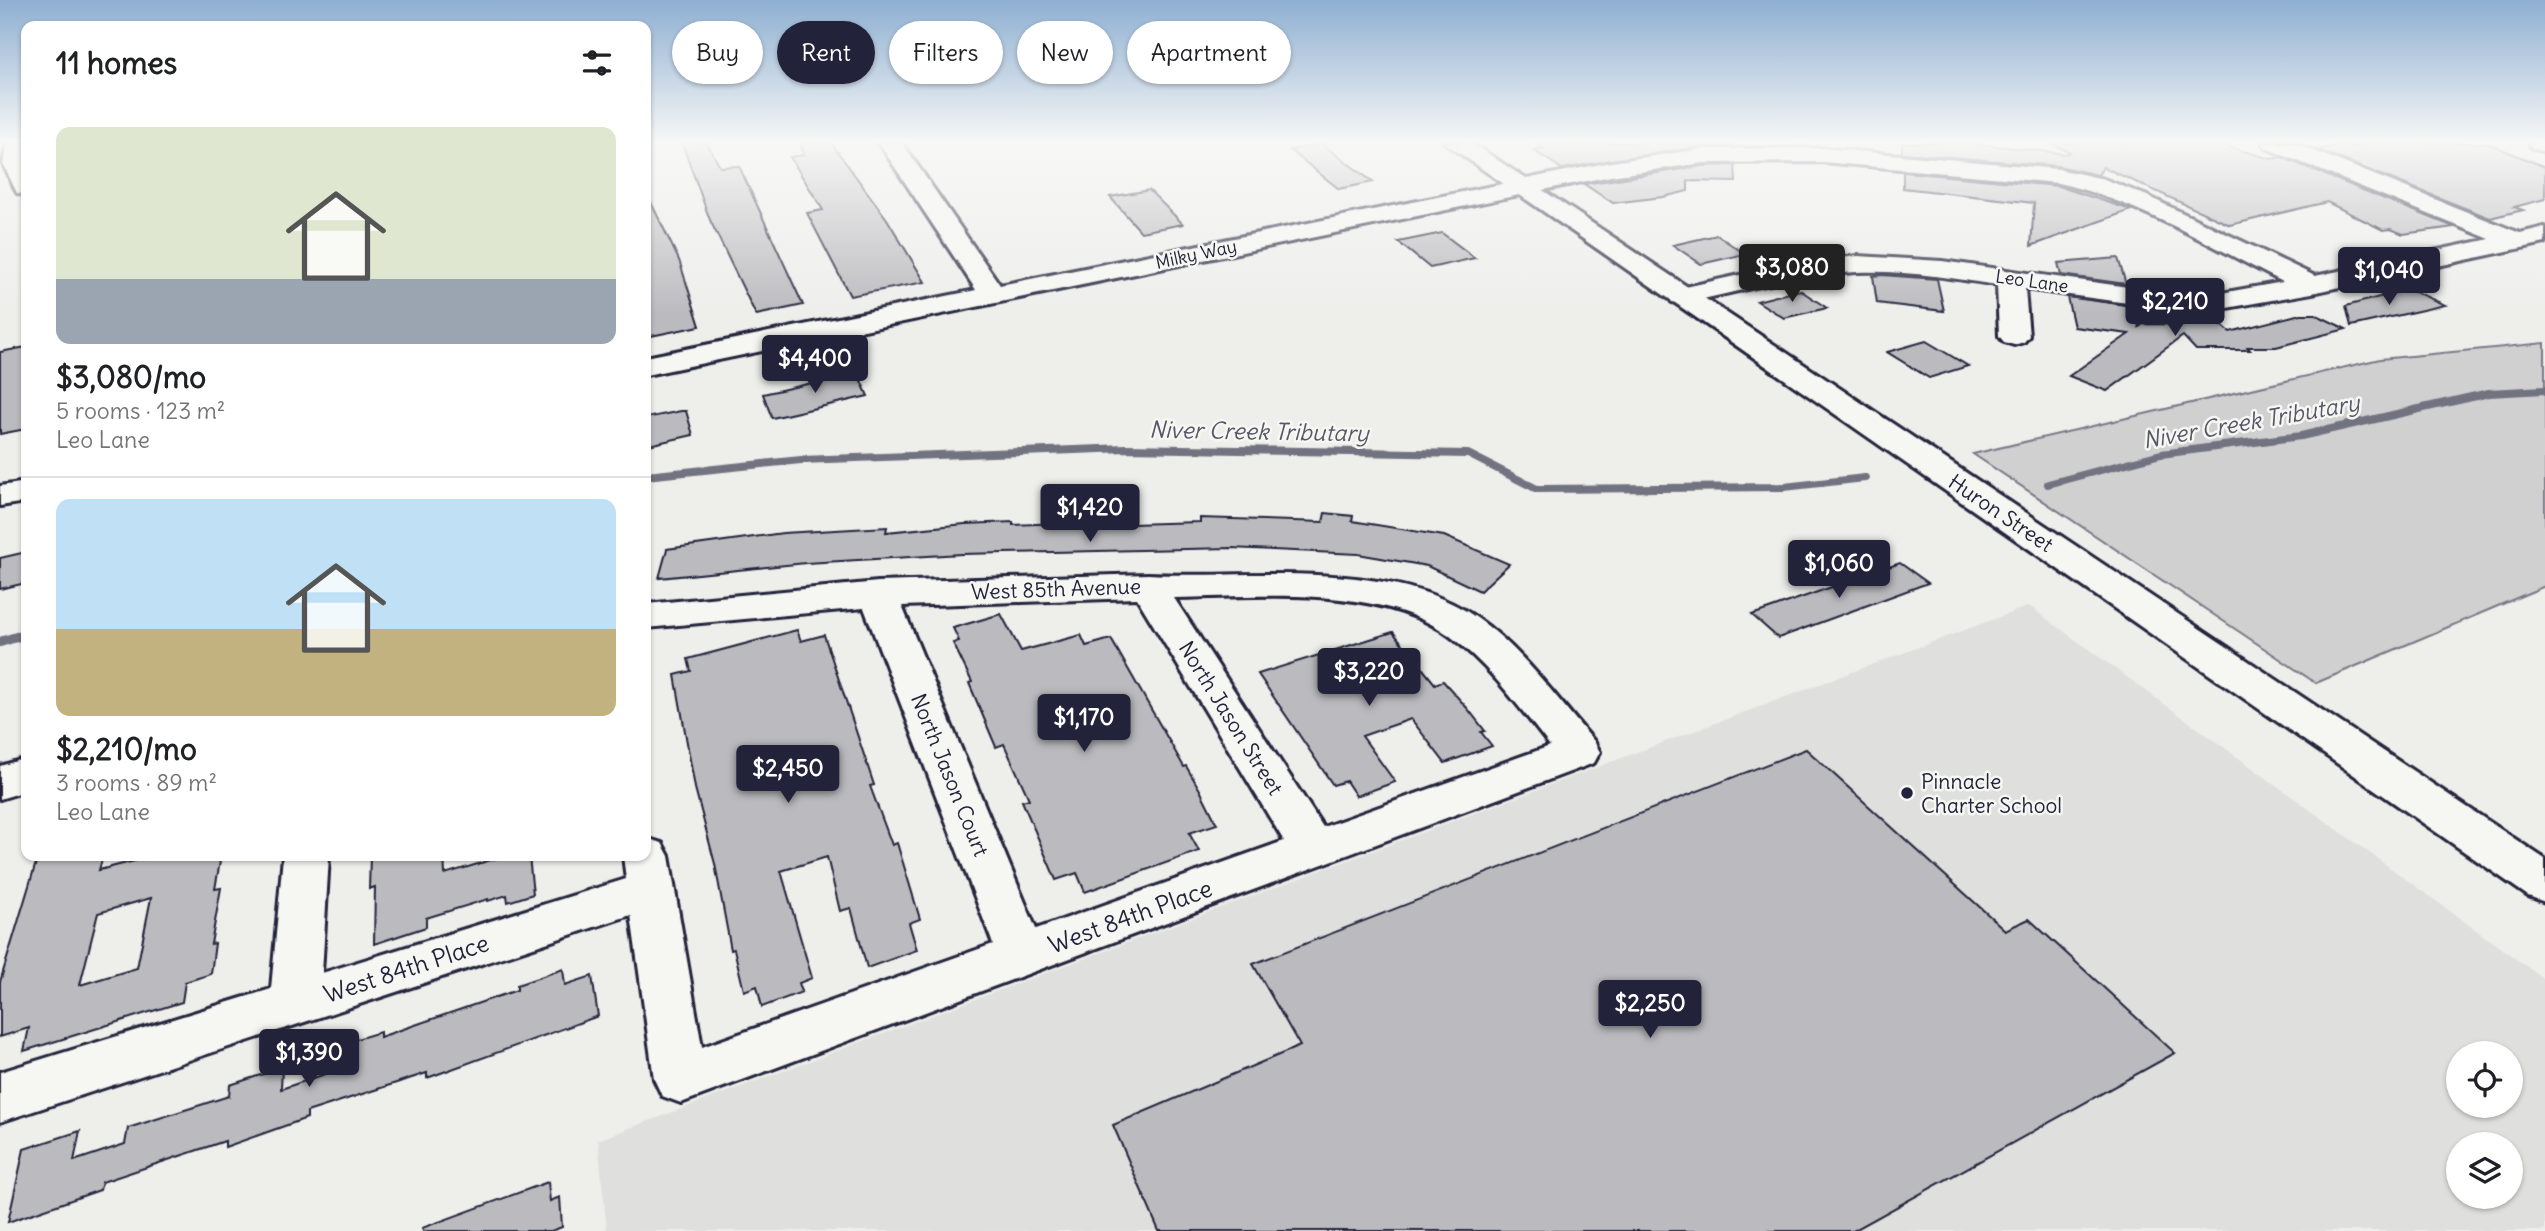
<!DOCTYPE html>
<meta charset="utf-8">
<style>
:root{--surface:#fff;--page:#f6f6f6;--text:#202124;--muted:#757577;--line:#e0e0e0;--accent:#22223b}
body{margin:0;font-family:Delius,sans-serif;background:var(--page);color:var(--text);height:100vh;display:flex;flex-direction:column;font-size:26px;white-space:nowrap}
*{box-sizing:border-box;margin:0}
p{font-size:23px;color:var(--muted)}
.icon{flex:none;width:38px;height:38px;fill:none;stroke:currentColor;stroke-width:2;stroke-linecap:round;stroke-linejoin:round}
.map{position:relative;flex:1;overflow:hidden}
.panel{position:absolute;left:21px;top:21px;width:630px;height:840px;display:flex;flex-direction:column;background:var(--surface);border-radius:14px;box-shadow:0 2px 5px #0004}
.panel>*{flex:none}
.banner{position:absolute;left:672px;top:21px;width:665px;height:63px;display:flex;gap:14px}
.controls{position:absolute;left:2446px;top:1041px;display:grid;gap:14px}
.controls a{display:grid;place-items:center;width:77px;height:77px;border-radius:50%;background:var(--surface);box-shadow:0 2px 5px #0004;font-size:35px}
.price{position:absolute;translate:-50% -60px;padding:0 16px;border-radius:7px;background:var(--accent);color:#fff;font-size:23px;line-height:46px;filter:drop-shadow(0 2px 4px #0008)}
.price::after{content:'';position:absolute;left:50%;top:42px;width:21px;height:16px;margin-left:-10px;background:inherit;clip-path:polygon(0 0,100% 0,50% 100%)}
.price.selected{background:#222;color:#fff}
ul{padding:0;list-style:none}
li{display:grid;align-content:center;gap:14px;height:371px;padding:0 35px}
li+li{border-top:2px solid var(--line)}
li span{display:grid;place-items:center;height:217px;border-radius:14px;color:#555}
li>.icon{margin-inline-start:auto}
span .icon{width:126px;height:126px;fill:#fffc;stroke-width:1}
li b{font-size:30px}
h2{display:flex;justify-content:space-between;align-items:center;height:84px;padding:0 35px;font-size:30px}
.tag{padding:0 24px;border-radius:32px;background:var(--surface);box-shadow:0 2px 5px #0004;font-size:24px;line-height:63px}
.tag.selected{background:var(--accent);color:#fff}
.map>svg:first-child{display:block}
</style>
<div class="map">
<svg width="2545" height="1231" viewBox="0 0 2545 1231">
<rect width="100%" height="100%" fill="#eeeeeb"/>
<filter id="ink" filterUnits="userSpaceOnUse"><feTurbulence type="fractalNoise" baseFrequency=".0143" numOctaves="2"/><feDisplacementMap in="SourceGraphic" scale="14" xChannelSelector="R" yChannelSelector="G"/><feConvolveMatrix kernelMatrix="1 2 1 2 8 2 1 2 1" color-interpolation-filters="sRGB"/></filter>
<g filter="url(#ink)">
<path fill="#dfdfde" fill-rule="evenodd" d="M2029 606 2545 980V1231H607L598 1140ZM2459 1054H2511V1106H2459ZM2459 1144H2511V1197H2459Z"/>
<polygon fill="#d0d0d1" stroke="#797986" stroke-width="2" points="2545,343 2545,586 2316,683 1973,454 2380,359"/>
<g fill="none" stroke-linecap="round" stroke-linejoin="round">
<g stroke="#727281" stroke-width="8">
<polyline points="646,476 801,460 1127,448 1468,454 1537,489 1784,487 1865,478"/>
<polyline points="2048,484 2161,454 2301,436 2489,393 2545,390"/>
</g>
<polyline stroke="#727281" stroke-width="10" points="0,642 26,634"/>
</g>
<g fill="#bbbbbf" stroke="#22223b" stroke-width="2" fill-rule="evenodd">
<polygon points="682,143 707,143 720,167 739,166 803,305 756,315 710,220"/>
<polygon points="800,143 831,143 887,219 925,282 850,296 807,213 823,210 790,157 804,155"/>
<polygon points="1534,143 1733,143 1734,146 1703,146 1562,169 1533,150 1543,148"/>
<polygon points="1902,143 1967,143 2066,154 2070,152 2050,143 2216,143 2271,159 2281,157 2454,227 2403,234 2391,229 2383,230 2327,202 2230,225 2103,167 2098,175 2058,166 1902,153"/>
<polygon points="2374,143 2487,143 2545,167 2545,199 2514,207 2523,210 2490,218 2318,150 2345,144 2353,147"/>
<polygon points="1322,144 1373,182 1339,189 1290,150"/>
<polygon points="1735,165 1736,182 1688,181 1688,191 1663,197 1613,203 1584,184 1703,166"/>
<polygon points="1903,172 2058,186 2131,210 2031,246 2034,203 1903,188"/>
<polygon points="1149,190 1183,224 1141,232 1110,197"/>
<polygon points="646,192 679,260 700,326 646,337"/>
<polygon points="1442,233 1475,258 1430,268 1398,242"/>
<polygon points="1717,235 1745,254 1701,264 1673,245"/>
<polygon points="2118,258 2126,284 2061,275 2058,263"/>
<polygon points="1881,275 1937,279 1944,311 1877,303 1873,276"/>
<polygon points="2409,289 2445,305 2351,326 2346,306"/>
<polygon points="1800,290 1827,308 1784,318 1757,301"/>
<polygon points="2067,297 2133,306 2139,327 2143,324 2222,325 2230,332 2301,314 2315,314 2346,329 2276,347 2247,347 2250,350 2196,350 2183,336 2107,391 2069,376 2129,334 2074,327"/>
<polygon points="1926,341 1968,366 1929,378 1887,352"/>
<polygon points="26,347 26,429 0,434 0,352"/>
<polygon points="852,374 858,374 868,396 772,418 763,394"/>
<polygon points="681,411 686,411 693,435 649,445 646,443 646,418"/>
<polygon points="1325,513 1353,516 1352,521 1444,536 1509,564 1480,591 1427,566 1358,554 1231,548 962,554 806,563 659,578 667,549 783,533 887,527 886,532 965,524 1013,522 1013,525 1131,520 1131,524 1200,522 1200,518 1323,522"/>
<polygon points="26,552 26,583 0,589 0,558"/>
<polygon points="1900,563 1928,583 1778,638 1752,615"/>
<polygon points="1001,614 1021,651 1081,635 1086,646 1111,639 1184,767 1186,766 1200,790 1217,824 1189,833 1199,851 1085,892 1077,873 1056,880 1022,801 1029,799 1004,744 996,747 969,683 972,682 953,643 959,641 953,628"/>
<polygon points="797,630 801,641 824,635 874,785 870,786 892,845 897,843 920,919 909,923 917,950 867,968 851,908 840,911 827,857 781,871 812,978 799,983 802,992 762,1007 757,986 744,991 734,949 731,950 715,864 695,788 675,675 691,671 688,659"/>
<polygon points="1393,632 1435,684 1443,681 1468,709 1485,731 1481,732 1492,746 1445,763 1411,719 1362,736 1395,782 1356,796 1346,781 1333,785 1258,674"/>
<polygon points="1806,749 2005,930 2029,919 2175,1053 1853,1231 1159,1231 1113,1125 1300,1046 1253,964"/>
<path d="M38 856H103L99 870 154 856H221L215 889 221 888 211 944 215 943 211 974 185 982 182 1002 24 1051 29 1028 0 1037V982ZM151 898 137 968 80 985 98 913Z"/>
<polygon points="370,856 444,856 445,874 504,856 529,856 533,894 508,902 507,895 488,901 488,899 426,918 426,927 374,944 375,887 369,889"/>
<polygon points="563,969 565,985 592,976 598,1016 427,1078 427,1073 307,1112 307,1118 225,1147 225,1141 102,1182 100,1190 8,1222 24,1149 80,1131 74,1161 125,1144 128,1128 229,1096 230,1085 282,1068 281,1089 331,1072 333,1046 380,1032 380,1037 517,990 517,985"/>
<polygon points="548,1182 550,1201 560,1197 562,1227 551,1231 423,1231 422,1228"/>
</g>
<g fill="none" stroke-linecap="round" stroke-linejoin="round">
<g stroke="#22223b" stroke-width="6">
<g id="minor">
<polygon points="7,143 26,143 26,195 17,193 3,164"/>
<path d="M879 143H902L1000 285 1611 162 1703 149 1822 148 2058 169 2104 179 2145 195 2315 276 2490 239 2266 148 2262 143H2294L2520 233 2545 227V243L2312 293 2221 309 2157 307 2025 289 2029 336 2024 342 2014 345 2004 342 1999 336 1997 285C1951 278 1903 270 1857 272 1798 275 1740 291 1682 304L1672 302 1668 296 1672 290 1794 263 1858 256 1942 261 2157 291 2221 293 2283 282C2211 246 2137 201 2058 183L1822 162 1703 163 1611 176 646 375V357L976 290Z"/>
<polygon points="2529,143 2545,143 2545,152 2532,148"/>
<polygon points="26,482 26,502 0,506 0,486"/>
<path d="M1148 574C1248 579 1390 557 1477 618 1523 650 1557 699 1594 741L1600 752 1594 763 681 1103 662 1096 654 1079 631 915 0 1122V1072L271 989 283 856H329L322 973 626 879 623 856H646V838L662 843 669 856 702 1047 993 944 864 608 646 628V604L878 582ZM1137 598 1284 841 1036 929 902 606ZM1174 598C1258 597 1380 584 1450 636 1490 666 1519 707 1550 746L1323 827Z"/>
<polygon points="26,758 26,791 0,799 0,766"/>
</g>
</g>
<g stroke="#22223b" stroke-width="6">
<polygon id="major" points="1445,143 1472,143 2545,859 2545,902 2528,896"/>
</g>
<use href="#minor" fill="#f6f6f2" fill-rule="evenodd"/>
<use href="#major" fill="#f6f6f2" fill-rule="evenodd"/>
</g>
</g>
<linearGradient id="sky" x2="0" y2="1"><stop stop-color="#8eafd1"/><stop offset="0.45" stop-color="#f7f7f6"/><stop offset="1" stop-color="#f7f7f6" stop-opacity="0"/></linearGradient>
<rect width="2545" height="315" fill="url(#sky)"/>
<circle fill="#22223b" stroke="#f6f6f2" stroke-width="2.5" cx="1907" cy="793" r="7"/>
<g text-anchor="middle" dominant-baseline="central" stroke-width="5" stroke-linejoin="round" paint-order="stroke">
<g font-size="18" fill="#22223b" stroke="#f6f6f2">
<text transform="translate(1196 254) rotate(-12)">Milky Way</text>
<text transform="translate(2032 281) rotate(8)">Leo Lane</text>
</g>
<g font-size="21" fill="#22223b" stroke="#f6f6f2">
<text transform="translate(2001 513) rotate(34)">Huron Street</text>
<text transform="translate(1056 589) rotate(-2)">West 85th Avenue</text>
<text transform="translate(1231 718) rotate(58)">North Jason Street</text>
<text transform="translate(950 775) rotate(68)">North Jason Court</text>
</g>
<g font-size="21" fill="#22223b" stroke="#f6f6f2" text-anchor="start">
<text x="1921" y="781">Pinnacle<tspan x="1921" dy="24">Charter School</tspan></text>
</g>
<g font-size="23" font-style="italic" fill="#575769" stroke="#f6f6f2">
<text transform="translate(2251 421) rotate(-10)">Niver Creek Tributary</text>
<text transform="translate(1259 431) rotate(1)">Niver Creek Tributary</text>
</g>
<g font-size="24" fill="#22223b" stroke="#f6f6f2">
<text transform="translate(1130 916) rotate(-20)">West 84th Place</text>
<text transform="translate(406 968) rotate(-18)">West 84th Place</text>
</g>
</g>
</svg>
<div class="controls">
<a><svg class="icon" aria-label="locate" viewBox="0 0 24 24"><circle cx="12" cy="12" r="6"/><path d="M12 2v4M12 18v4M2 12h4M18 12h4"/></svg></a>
<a><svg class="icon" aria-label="layers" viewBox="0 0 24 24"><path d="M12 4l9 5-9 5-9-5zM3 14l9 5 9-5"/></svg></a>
</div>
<b class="price selected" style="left:1792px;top:304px">$3,080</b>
<b class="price" style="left:2389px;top:307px">$1,040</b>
<b class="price" style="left:2175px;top:338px">$2,210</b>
<b class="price" style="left:815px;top:395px">$4,400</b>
<b class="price" style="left:1090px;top:544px">$1,420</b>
<b class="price" style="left:1839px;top:600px">$1,060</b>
<b class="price" style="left:1369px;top:708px">$3,220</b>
<b class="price" style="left:1084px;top:754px">$1,170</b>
<b class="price" style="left:788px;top:805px">$2,450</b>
<b class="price" style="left:1650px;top:1040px">$2,250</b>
<b class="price" style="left:309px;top:1089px">$1,390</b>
<div class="banner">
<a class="tag">Buy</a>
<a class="tag selected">Rent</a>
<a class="tag">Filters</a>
<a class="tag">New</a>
<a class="tag">Apartment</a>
</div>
<section class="panel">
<h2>11 homes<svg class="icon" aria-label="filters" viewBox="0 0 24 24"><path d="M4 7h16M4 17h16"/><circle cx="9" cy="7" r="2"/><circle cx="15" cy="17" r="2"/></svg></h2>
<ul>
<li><span style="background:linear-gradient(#dfe7d0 70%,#9aa5b1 0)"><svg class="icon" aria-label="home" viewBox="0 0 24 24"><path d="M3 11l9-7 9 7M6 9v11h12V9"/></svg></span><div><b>$3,080/mo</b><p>5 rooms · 123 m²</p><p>Leo Lane</p></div></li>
<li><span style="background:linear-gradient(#bfe0f5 60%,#c2b280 0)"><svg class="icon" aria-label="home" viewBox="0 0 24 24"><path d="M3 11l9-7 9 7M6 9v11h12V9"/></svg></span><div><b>$2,210/mo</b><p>3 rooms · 89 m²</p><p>Leo Lane</p></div></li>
</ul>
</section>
</div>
